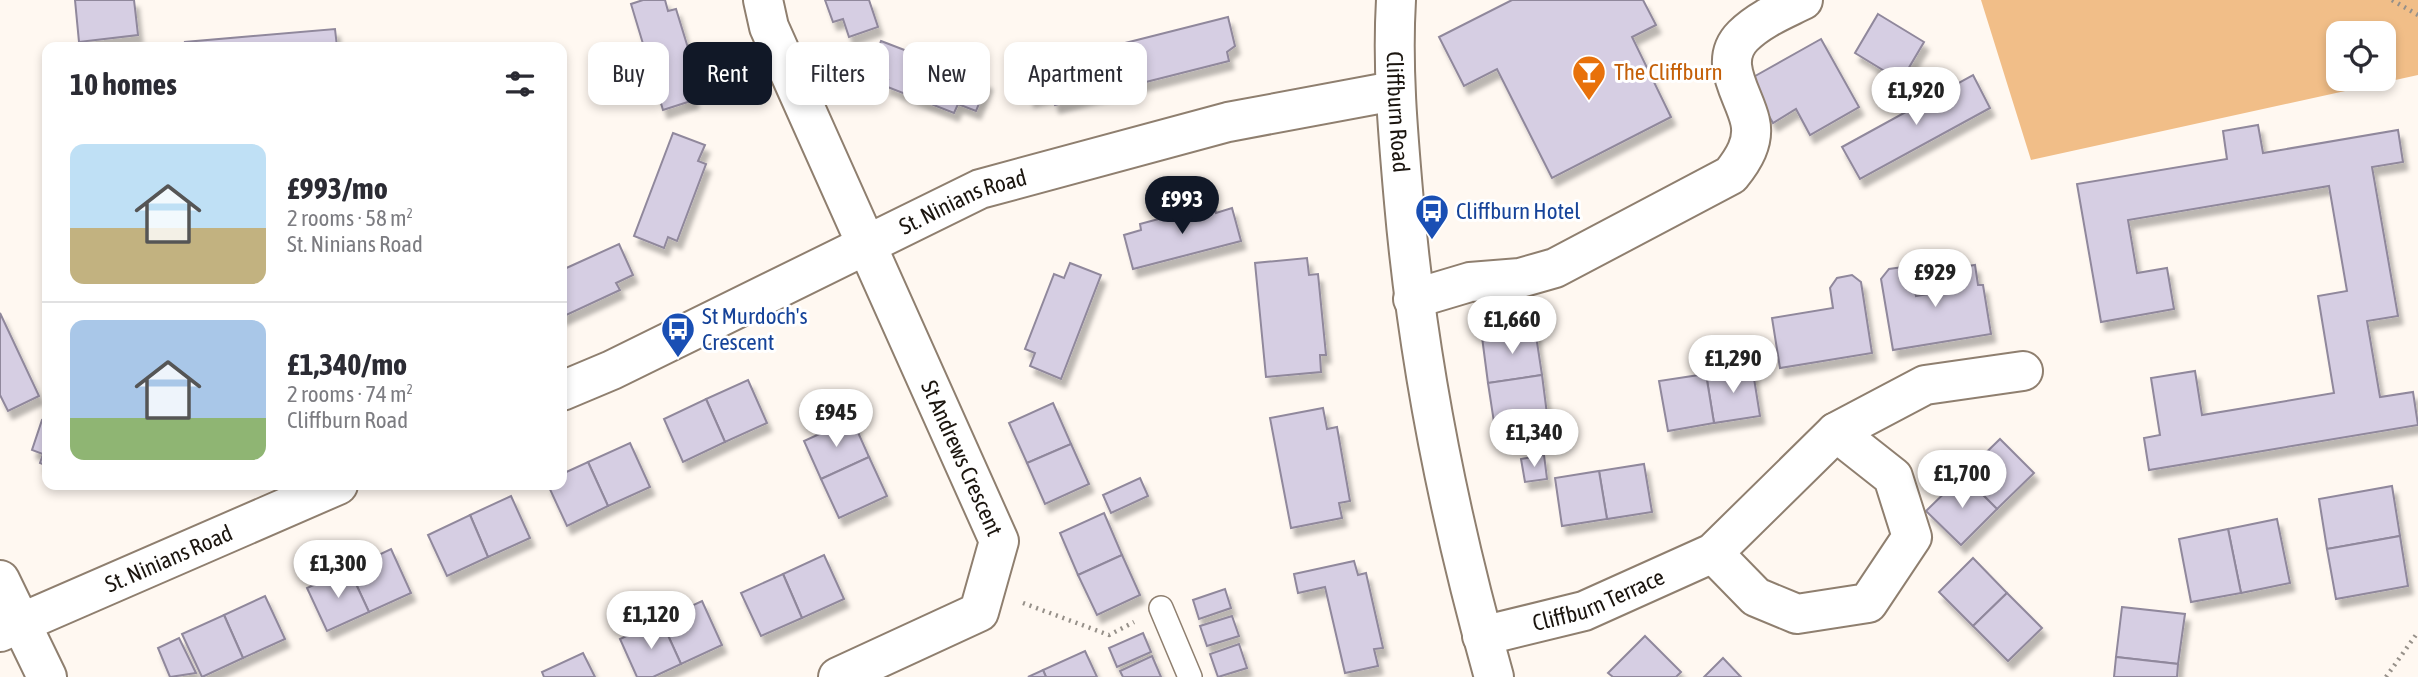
<!DOCTYPE html>
<meta charset="utf-8">
<style>
:root{--surface:#fff;--page:#f7f7f7;--text:#2b2b33;--muted:#7c7c81;--line:#e1e1e2;--accent:#111827}
body{margin:0;font-family:"Asap Condensed",sans-serif;background:var(--page);color:var(--text);height:100vh;display:flex;flex-direction:column;font-size:26px;white-space:nowrap}
*{box-sizing:border-box;margin:0}
p{font-size:23px;color:var(--muted)}
.icon{flex:none;width:38px;height:38px;fill:none;stroke:currentColor;stroke-width:2;stroke-linecap:round;stroke-linejoin:round}
.map{position:relative;flex:1;overflow:hidden}
.panel{position:absolute;left:42px;top:42px;width:525px;height:448px;display:flex;flex-direction:column;background:var(--surface);border-radius:14px;box-shadow:0 4px 10px #0003}
.panel>*{flex:none}
.top-card{position:absolute;left:588px;top:42px;width:665px;height:63px;display:flex;gap:14px}
.fabs{position:absolute;left:2326px;top:21px;display:grid;gap:14px}
.fabs a{display:grid;place-items:center;width:70px;height:70px;border-radius:14px;background:var(--surface);box-shadow:0 4px 10px #0003;font-size:35px}
.price{position:absolute;translate:-50% -60px;padding:0 16px;border-radius:24px;background:#fff;color:#222;font-size:23px;line-height:46px;filter:drop-shadow(0 2px 4px #0008)}
.price::after{content:'';position:absolute;left:50%;top:42px;width:21px;height:16px;margin-left:-10px;background:inherit;clip-path:polygon(0 0,100% 0,50% 100%)}
.price.active{background:var(--accent);color:#fff}
ul{padding:0;list-style:none}
li{display:flex;align-items:center;gap:21px;height:175px;padding:0 28px}
li+li{border-top:2px solid var(--line)}
li span{display:grid;place-items:center;flex:none;width:196px;height:140px;border-radius:14px;color:#555}
li>.icon{margin-inline-start:auto}
span .icon{width:84px;height:84px;fill:#fffc;stroke-width:1}
li b{font-size:30px}
h2{display:flex;justify-content:space-between;align-items:center;height:84px;padding:0 28px;font-size:30px}
.pill{padding:0 24px;border-radius:14px;background:var(--surface);box-shadow:0 4px 10px #0003;font-size:24px;line-height:63px}
.pill.active{background:var(--accent);color:#fff}
.map>svg:first-child{display:block}
</style>
<div class="map">
<svg width="2418" height="677" viewBox="0 0 2418 677">
<defs>
<filter id="shadow"><feDropShadow dx="4.5" dy="8" stdDeviation="2" flood-color="#0004"/></filter>
</defs>
<rect width="100%" height="100%" fill="#fff8f1"/>
<path fill="#f1be88" fill-rule="evenodd" d="M1981 0H2418V75L2031 160ZM2338 33H2384V79H2338Z"/>
<g fill="#d6cee3" stroke="#90889c" stroke-width="2" filter="url(#shadow)">
<polygon points="75,0 134,0 138,35 79,42"/>
<polygon points="643,0 665,0 668,11 676,9 700,87 691,89 694,100 663,110 631,4"/>
<polygon points="825,0 869,0 878,27 849,37 843,19 833,22"/>
<polygon points="1512,0 1643,0 1656,25 1632,37 1671,117 1552,178 1497,69 1464,86 1439,37"/>
<polygon points="1878,14 1924,42 1901,81 1855,53"/>
<polygon points="1228,17 1235,46 1227,52 1229,61 1055,105 1052,94 1030,99 1017,50 1029,47 1034,66"/>
<polygon points="335,29 337,47 186,47 185,42"/>
<polygon points="1821,39 1859,107 1810,135 1796,109 1773,123 1748,80"/>
<polygon points="881,41 988,82 976,111 958,104 954,113 885,86 888,80 869,73"/>
<polygon points="1973,75 1990,108 1860,179 1842,147"/>
<polygon points="2258,125 2263,153 2398,130 2403,162 2372,167 2398,316 2367,321 2380,397 2413,392 2418,425 2149,470 2144,438 2160,435 2151,378 2195,371 2202,415 2334,393 2318,296 2347,291 2329,186 2128,220 2137,273 2167,268 2174,309 2101,322 2077,184 2227,159 2223,131"/>
<polygon points="673,133 705,145 698,161 706,164 677,241 668,237 664,248 634,236"/>
<polygon points="1214,204 1216,213 1232,208 1241,241 1133,269 1124,235 1141,230 1140,224"/>
<polygon points="619,244 633,275 616,283 620,290 562,317 562,270"/>
<polygon points="1307,258 1309,275 1318,274 1326,355 1320,355 1321,372 1266,377 1255,263"/>
<polygon points="1070,263 1101,275 1061,379 1030,366 1035,353 1025,349 1054,274 1064,278"/>
<polygon points="1975,265 1978,285 1983,285 1991,334 1893,350 1881,279 1889,269 1903,267 1912,274 1916,296 1951,290 1948,269"/>
<polygon points="1852,275 1861,282 1872,353 1780,368 1772,318 1833,308 1830,288 1837,278"/>
<polygon points="0,313 39,396 8,411 0,395"/>
<polygon points="1535,329 1542,375 1488,383 1482,337"/>
<polygon points="1752,366 1760,416 1714,423 1706,374"/>
<polygon points="1706,374 1714,423 1668,431 1659,381"/>
<polygon points="1542,375 1548,422 1495,429 1488,383"/>
<polygon points="748,380 767,423 725,442 706,399"/>
<polygon points="706,399 725,442 683,462 664,419"/>
<polygon points="1053,403 1071,444 1027,463 1009,423"/>
<polygon points="1323,408 1327,429 1337,427 1350,501 1339,503 1342,518 1291,528 1270,418"/>
<polygon points="852,419 869,457 821,479 804,441"/>
<polygon points="42,420 47,421 47,466 40,463 43,454 32,450"/>
<polygon points="2000,439 2034,473 1997,509 1963,475"/>
<polygon points="630,443 650,487 608,506 588,462"/>
<polygon points="1071,444 1089,484 1045,504 1027,463"/>
<polygon points="1544,455 1547,479 1525,482 1521,459"/>
<polygon points="869,457 887,496 839,518 821,479"/>
<polygon points="588,462 608,506 567,526 548,485 562,485 562,474"/>
<polygon points="1644,464 1652,512 1607,519 1599,471"/>
<polygon points="1599,471 1607,519 1562,526 1555,478"/>
<polygon points="1963,475 1997,509 1961,545 1926,511"/>
<polygon points="1140,478 1148,496 1111,513 1103,495"/>
<polygon points="2392,486 2400,536 2327,549 2319,499"/>
<polygon points="511,496 530,538 488,557 470,515"/>
<polygon points="1104,513 1122,555 1078,575 1060,533"/>
<polygon points="470,515 488,557 447,576 428,535"/>
<polygon points="2277,519 2290,583 2241,593 2228,529"/>
<polygon points="2228,529 2241,593 2191,602 2179,539"/>
<polygon points="2400,536 2408,586 2336,599 2327,549"/>
<polygon points="391,549 411,593 369,612 349,569"/>
<polygon points="824,555 844,599 802,618 783,574"/>
<polygon points="1122,555 1140,595 1097,615 1078,575"/>
<polygon points="1973,558 2007,593 1973,626 1939,592"/>
<polygon points="1354,561 1358,575 1366,573 1383,648 1374,649 1378,666 1345,673 1325,587 1298,593 1294,574"/>
<polygon points="349,569 369,612 327,631 307,588"/>
<polygon points="783,574 802,618 761,636 741,593"/>
<polygon points="1225,589 1231,608 1199,619 1193,600"/>
<polygon points="2007,593 2042,628 2008,661 1973,626"/>
<polygon points="265,596 285,639 243,658 224,615"/>
<polygon points="702,601 722,645 681,664 661,620"/>
<polygon points="2122,607 2185,614 2178,664 2116,657"/>
<polygon points="224,615 243,658 202,677 182,634"/>
<polygon points="1232,616 1239,636 1207,646 1200,626"/>
<polygon points="661,620 681,664 653,677 637,677 620,639"/>
<polygon points="1143,633 1151,652 1117,667 1109,648"/>
<polygon points="1645,636 1681,672 1676,677 1613,677 1608,673"/>
<polygon points="179,638 196,673 170,677 158,648"/>
<polygon points="1239,644 1247,668 1218,677 1210,654"/>
<polygon points="1085,651 1097,677 1046,677 1043,670"/>
<polygon points="583,653 595,677 544,677 542,672"/>
<polygon points="1152,656 1161,677 1123,677 1120,671"/>
<polygon points="2116,657 2178,664 2177,677 2114,677"/>
<polygon points="1723,658 1741,677 1704,677"/>
<polygon points="1043,670 1046,677 1028,677"/>
</g>
<g fill="none" stroke-linecap="round" stroke-linejoin="round">
<g stroke="#8f7f6f" stroke-width="26">
<polyline id="lane" points="1161,608 1190,677"/>
</g>
<g stroke="#8f7f6f" stroke-width="42">
<g id="street">
<path id="s1" d="M763 0 769 27 999 541 979 612 838 677"/>
<path id="s2" d="M1396 0C1392 68 1398 134 1404 202 1418 363 1450 521 1494 677"/>
<path d="M1413 299 1470 282 1520 278 1555 268 1731 175C1743 160 1755 142 1750 121 1744 94 1717 62 1743 36 1760 19 1783 10 1803 0"/>
<path id="s3" d="M562 391 612 370 980 189 1228 122 1394 91"/>
<polyline points="1713,553 1756,597 1797,614 1868,603 1912,537 1893,477 1836,432"/>
<polyline points="0,580 47,677"/>
<path id="s4" d="M0 632 338 485"/>
<path id="s5" d="M1482 636 1584 611 1713 553 1836 432 1925 385 2023 371"/>
</g>
</g>
<g stroke="#969089" stroke-width="4.5" stroke-dasharray="2 5" stroke-linecap="butt">
<polyline points="2392,0 2418,15"/>
<polyline points="1023,603 1109,635 1134,622"/>
<polyline points="2386,677 2418,632"/>
</g>
<use href="#lane" stroke="#fff" stroke-width="23"/>
<use href="#street" stroke="#fff" stroke-width="38"/>
</g>
<defs>
<g id="bar-pin" transform="scale(1.75)"><path d="M0 17L-7.5 6A9.5 9.5 0 1 1 7.5 6Z" fill="#e8710a" stroke="#fff"/><path d="M-6-5H6L.8 .8V4.5H3.5V6h-7V4.5H-.8V.8Z" fill="#fff"/></g>
<g id="bus-pin" transform="scale(1.75)"><path d="M0 17L-7.5 6A9.5 9.5 0 1 1 7.5 6Z" fill="#1a4fb4" stroke="#fff"/><path d="M-5-6H5V4H4V6H2V4H-2V6H-4V4H-5ZM-3.5-4V0h7V-4ZM-3.5 1.2v1.5H-2V1.2ZM2 1.2v1.5H3.5V1.2Z" fill="#fff"/></g>
</defs>
<g fill-rule="evenodd">
<use href="#bar-pin" x="1589" y="72"/>
<use href="#bus-pin" x="1432" y="211"/>
<use href="#bus-pin" x="678" y="329"/>
</g>
<g text-anchor="middle" dominant-baseline="central" stroke-width="6" stroke-linejoin="round" paint-order="stroke">
<g font-size="23" fill="#c56008" stroke="#fff" text-anchor="start">
<text x="1614" y="72">The Cliffburn</text>
</g>
<g font-size="23" fill="#1b150f" stroke="#fff">
<text stroke="none"><textPath href="#s2" startOffset="112">Cliffburn Road</textPath></text>
<text stroke="none"><textPath href="#s3" startOffset="444">St. Ninians Road</textPath></text>
<text stroke="none"><textPath href="#s1" startOffset="500">St Andrews Crescent</textPath></text>
<text stroke="none"><textPath href="#s4" startOffset="184">St. Ninians Road</textPath></text>
<text stroke="none"><textPath href="#s5" startOffset="122">Cliffburn Terrace</textPath></text>
</g>
<g font-size="23" fill="#164399" stroke="#fff" text-anchor="start">
<text x="1456" y="211">Cliffburn Hotel</text>
<text x="702" y="316">St Murdoch's<tspan x="702" dy="26">Crescent</tspan></text>
</g>
</g>
</svg>
<div class="fabs">
<a><svg class="icon" aria-label="locate" viewBox="0 0 24 24"><circle cx="12" cy="12" r="6"/><path d="M12 2v4M12 18v4M2 12h4M18 12h4"/></svg></a>
</div>
<b class="price" style="left:1916px;top:127px">£1,920</b>
<b class="price active" style="left:1182px;top:236px">£993</b>
<b class="price" style="left:1935px;top:309px">£929</b>
<b class="price" style="left:1512px;top:356px">£1,660</b>
<b class="price" style="left:1733px;top:395px">£1,290</b>
<b class="price" style="left:836px;top:449px">£945</b>
<b class="price" style="left:1534px;top:469px">£1,340</b>
<b class="price" style="left:1962px;top:510px">£1,700</b>
<b class="price" style="left:338px;top:600px">£1,300</b>
<b class="price" style="left:651px;top:651px">£1,120</b>
<div class="top-card">
<a class="pill">Buy</a>
<a class="pill active">Rent</a>
<a class="pill">Filters</a>
<a class="pill">New</a>
<a class="pill">Apartment</a>
</div>
<section class="panel">
<h2>10 homes<svg class="icon" aria-label="filters" viewBox="0 0 24 24"><path d="M4 7h16M4 17h16"/><circle cx="9" cy="7" r="2"/><circle cx="15" cy="17" r="2"/></svg></h2>
<ul>
<li><span style="background:linear-gradient(#bfe0f5 60%,#c2b280 0)"><svg class="icon" aria-label="home" viewBox="0 0 24 24"><path d="M3 11l9-7 9 7M6 9v11h12V9"/></svg></span><div><b>£993/mo</b><p>2 rooms · 58 m²</p><p>St. Ninians Road</p></div></li>
<li><span style="background:linear-gradient(#a9c7e8 70%,#8fb573 0)"><svg class="icon" aria-label="home" viewBox="0 0 24 24"><path d="M3 11l9-7 9 7M6 9v11h12V9"/></svg></span><div><b>£1,340/mo</b><p>2 rooms · 74 m²</p><p>Cliffburn Road</p></div></li>
</ul>
</section>
</div>
